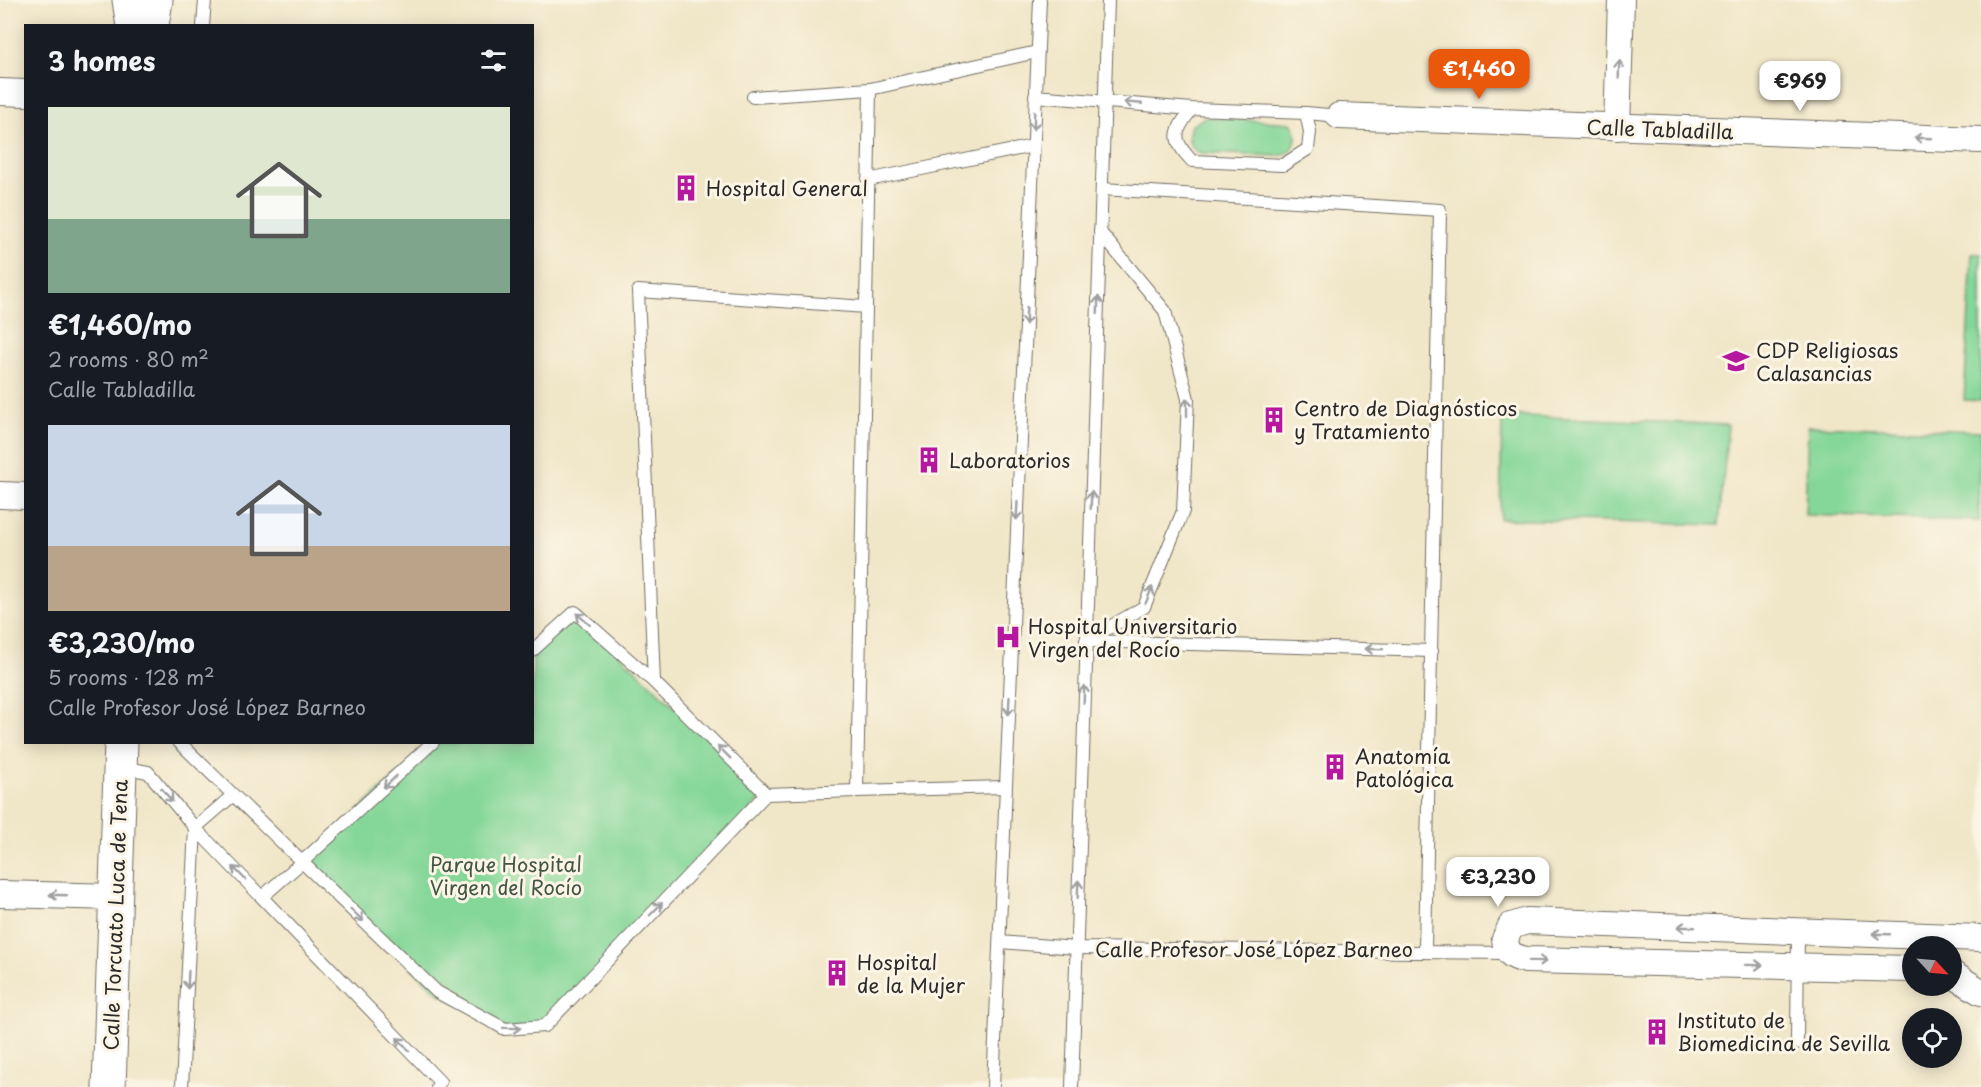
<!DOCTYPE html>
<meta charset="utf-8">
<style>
:root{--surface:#171b24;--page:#242831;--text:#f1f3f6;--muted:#9ea1a6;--accent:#ea580c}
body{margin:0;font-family:"Playpen Sans",sans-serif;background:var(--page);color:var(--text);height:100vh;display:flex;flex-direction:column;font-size:22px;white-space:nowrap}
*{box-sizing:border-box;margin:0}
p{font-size:20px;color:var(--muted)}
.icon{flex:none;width:33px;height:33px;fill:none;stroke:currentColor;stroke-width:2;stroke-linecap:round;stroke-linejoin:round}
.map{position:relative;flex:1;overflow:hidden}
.side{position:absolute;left:24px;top:24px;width:510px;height:720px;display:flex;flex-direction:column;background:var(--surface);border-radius:0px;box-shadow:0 3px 15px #0003}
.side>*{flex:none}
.needle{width:39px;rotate:116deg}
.fabs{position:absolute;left:1902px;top:936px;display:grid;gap:12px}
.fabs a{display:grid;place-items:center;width:60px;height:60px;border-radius:50%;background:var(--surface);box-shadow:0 3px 15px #0003;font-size:30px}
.price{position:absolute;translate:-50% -51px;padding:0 14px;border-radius:12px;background:#fff;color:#222;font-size:20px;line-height:39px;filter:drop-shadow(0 2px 3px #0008)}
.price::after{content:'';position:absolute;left:50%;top:36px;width:18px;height:14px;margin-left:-9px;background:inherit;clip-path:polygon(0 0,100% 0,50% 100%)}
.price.current{background:var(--accent);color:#fff}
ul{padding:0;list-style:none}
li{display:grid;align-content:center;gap:12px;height:318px;padding:0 24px}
li span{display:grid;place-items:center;height:186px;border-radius:0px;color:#555}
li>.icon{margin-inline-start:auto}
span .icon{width:108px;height:108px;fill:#fffc;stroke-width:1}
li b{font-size:26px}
h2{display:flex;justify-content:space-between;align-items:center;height:72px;padding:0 24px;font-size:26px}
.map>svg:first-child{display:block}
</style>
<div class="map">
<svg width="1981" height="1087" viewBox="0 0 1981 1087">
<rect width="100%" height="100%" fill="#fcf5e5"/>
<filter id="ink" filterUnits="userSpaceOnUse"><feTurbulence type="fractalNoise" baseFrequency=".0167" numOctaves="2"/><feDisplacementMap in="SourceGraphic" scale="12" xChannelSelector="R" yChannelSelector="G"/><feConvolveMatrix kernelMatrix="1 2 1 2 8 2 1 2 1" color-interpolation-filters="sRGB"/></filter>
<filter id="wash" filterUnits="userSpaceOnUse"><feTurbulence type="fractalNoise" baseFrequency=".008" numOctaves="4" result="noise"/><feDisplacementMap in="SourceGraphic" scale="24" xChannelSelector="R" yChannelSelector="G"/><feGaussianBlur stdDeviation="1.35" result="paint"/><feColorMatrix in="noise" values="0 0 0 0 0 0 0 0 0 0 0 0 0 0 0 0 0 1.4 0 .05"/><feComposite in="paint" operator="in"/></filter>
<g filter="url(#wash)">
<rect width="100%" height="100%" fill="#f0e6c8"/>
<g fill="#85d799" stroke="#588162" stroke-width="1.5">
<path d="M1205 117 1291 123C1301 136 1295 153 1279 156L1201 153C1188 148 1187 137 1191 126Z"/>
<polygon points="1972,254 1981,254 1981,401 1964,400"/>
<polygon points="1502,415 1728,425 1719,525 1500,519"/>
<polygon points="1808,426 1981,431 1979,521 1805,515"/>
<polygon points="575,612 766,794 545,1026 505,1029 437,992 302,862 433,743 532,742 533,651"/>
</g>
</g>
<g filter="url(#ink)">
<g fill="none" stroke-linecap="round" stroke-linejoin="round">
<g stroke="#706c62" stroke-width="14">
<g id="service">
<polyline points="203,26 205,0"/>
<path d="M1035 96 1192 109 1306 113 1310 132 1308 149 1283 165 1192 161C1171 139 1174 132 1192 109"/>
<polyline points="753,97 870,89"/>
<polyline points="1306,113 1339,116"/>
<polyline points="868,180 1033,146"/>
<polyline points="1102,189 1440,210 1425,950"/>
<polyline points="866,307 870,89 1037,52"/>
<polyline points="1086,641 1144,607 1183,511 1188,399 1165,311 1100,232"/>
<polyline points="1086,641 1432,651"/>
<polyline points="532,651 575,612 654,682 766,794"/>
<polyline points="179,742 302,862 262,897"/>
<polyline points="433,742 302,862 437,992 505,1029 545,1026 766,794 857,791 866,307 638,291 654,682"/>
<polyline points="121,767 148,772 195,828 182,1087"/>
<polyline points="857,791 1005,787"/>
<polyline points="232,796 195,828 440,1082 437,1087"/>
<polyline points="1000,942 1076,948 1508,953"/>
<polyline points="1797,1043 1798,930"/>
<polyline points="993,1087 1040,0"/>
<polyline points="1072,1087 1108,0"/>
</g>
</g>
<g stroke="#706c62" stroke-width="28">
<g id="minor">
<polyline points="0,92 26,93"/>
<polyline points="1339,116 1981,140"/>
<polyline points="1617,127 1621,0"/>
<polyline points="0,495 26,496"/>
<polyline points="0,894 116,897"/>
<path d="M1912 969 1526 960C1513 957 1506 954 1505 939L1511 926 1527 921 1981 938"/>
<polyline points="1952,974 1981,992"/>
</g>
</g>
<g stroke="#706c62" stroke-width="35">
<g id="primary">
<polyline points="129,0 133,26"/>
<polyline points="152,26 156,0"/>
<polyline points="109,1087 121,742"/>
</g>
</g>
<use href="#service" stroke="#fff" stroke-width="12"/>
<use href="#minor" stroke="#fff" stroke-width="26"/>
<use href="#primary" stroke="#fff" stroke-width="33"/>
</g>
<defs><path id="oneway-shaft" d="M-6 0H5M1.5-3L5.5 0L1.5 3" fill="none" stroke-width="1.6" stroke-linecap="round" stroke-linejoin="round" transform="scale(1.5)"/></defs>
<g stroke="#a0a0a0">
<use href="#oneway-shaft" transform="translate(1619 69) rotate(-88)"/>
<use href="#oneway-shaft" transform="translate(1133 103) rotate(-175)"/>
<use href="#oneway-shaft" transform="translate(1034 121) rotate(92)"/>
<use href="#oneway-shaft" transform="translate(1923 138) rotate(-178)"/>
<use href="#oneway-shaft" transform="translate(1098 305) rotate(-88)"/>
<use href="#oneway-shaft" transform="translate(1026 316) rotate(93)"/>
<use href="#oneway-shaft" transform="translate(1187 407) rotate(-90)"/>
<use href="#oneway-shaft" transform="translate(1091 500) rotate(-88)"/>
<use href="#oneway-shaft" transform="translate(1017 511) rotate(93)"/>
<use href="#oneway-shaft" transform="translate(1149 595) rotate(-68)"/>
<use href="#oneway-shaft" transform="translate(583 619) rotate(-139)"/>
<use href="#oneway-shaft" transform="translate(1374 649) rotate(-178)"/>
<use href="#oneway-shaft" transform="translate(1084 694) rotate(-88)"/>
<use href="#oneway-shaft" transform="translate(1009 706) rotate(93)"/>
<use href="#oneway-shaft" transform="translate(724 752) rotate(-135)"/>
<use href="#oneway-shaft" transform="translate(390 782) rotate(137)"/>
<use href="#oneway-shaft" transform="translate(167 795) rotate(50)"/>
<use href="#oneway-shaft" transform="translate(239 873) rotate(-134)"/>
<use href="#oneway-shaft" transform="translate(1078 889) rotate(-88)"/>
<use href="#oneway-shaft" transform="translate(58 895) rotate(-178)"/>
<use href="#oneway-shaft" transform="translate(656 909) rotate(-46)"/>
<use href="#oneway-shaft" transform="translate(357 915) rotate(44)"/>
<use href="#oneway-shaft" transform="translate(1686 927) rotate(-178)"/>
<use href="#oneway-shaft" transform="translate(1881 934) rotate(-178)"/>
<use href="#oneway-shaft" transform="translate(1538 961) rotate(1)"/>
<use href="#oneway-shaft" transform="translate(1754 965) rotate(1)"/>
<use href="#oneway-shaft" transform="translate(188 980) rotate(93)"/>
<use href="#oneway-shaft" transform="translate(512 1028) rotate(1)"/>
<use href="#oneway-shaft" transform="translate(403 1044) rotate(-134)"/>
</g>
</g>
<defs>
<g id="building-bare" transform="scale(2.07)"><path d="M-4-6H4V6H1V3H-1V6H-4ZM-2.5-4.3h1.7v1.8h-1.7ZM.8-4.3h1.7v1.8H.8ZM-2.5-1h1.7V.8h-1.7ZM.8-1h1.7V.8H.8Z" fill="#b5179e" stroke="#fcf5e5" stroke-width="2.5" paint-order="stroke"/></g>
<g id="school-bare" transform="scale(2.07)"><path d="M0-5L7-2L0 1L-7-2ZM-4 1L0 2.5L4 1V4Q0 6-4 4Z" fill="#b5179e" stroke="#fcf5e5" stroke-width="2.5" paint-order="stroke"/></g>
<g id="hospital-bare" transform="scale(2.07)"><path d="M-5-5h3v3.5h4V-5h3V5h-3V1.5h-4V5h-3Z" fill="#b5179e" stroke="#fcf5e5" stroke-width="2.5" paint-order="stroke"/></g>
</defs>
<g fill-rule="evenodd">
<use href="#building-bare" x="686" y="188"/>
<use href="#school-bare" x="1736" y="361"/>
<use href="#building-bare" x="1274" y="420"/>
<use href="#building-bare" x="929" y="460"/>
<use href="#hospital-bare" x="1008" y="637"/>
<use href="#building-bare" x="1335" y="767"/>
<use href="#building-bare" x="837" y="973"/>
<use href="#building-bare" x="1657" y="1032"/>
</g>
<g text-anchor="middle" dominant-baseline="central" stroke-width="6" stroke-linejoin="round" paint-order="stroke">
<g font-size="20" fill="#2b2b2b" stroke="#fcf5e5">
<text transform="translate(1660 129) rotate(2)">Calle Tabladilla</text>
<text transform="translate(115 915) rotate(-88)">Calle Torcuato Luca de Tena</text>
<text x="1254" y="949">Calle Profesor José López Barneo</text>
</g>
<g font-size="20" fill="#2b2b2b" stroke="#fcf5e5" text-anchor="start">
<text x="706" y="188">Hospital General</text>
<text x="1756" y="350">CDP Religiosas<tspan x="1756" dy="23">Calasancias</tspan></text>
<text x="1294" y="408">Centro de Diagnósticos<tspan x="1294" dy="23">y Tratamiento</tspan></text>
<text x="949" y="460">Laboratorios</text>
<text x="1028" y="626">Hospital Universitario<tspan x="1028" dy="23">Virgen del Rocío</tspan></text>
<text x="1355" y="756">Anatomía<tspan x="1355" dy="23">Patológica</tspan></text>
<text x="857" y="962">Hospital<tspan x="857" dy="23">de la Mujer</tspan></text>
<text x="1677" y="1020">Instituto de<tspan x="1677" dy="23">Biomedicina de Sevilla</tspan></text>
</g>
<g font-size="20" fill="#425646" stroke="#fcf5e5">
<text x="506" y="864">Parque Hospital<tspan x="506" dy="23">Virgen del Rocío</tspan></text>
</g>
</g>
</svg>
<div class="fabs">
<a><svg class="needle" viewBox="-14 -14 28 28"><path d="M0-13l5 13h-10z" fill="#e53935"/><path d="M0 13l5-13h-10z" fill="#9ea1a6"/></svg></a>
<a><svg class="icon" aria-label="locate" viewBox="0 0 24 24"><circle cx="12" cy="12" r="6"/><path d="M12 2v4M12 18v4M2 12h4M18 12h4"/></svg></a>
</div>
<b class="price current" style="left:1479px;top:100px">€1,460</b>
<b class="price" style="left:1800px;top:112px">€969</b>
<b class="price" style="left:1498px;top:908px">€3,230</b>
<section class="side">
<h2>3 homes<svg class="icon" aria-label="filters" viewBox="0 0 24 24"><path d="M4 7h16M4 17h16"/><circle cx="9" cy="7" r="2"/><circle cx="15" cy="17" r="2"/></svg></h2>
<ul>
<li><span style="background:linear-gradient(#dfe7d0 60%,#7fa58c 0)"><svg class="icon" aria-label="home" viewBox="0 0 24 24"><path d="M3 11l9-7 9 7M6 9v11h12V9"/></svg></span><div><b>€1,460/mo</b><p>2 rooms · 80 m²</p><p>Calle Tabladilla</p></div></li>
<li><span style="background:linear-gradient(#c9d6e8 65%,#b9a48a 0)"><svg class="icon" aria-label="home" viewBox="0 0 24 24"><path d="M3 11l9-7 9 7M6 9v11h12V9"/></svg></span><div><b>€3,230/mo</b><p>5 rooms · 128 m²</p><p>Calle Profesor José López Barneo</p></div></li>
</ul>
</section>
</div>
